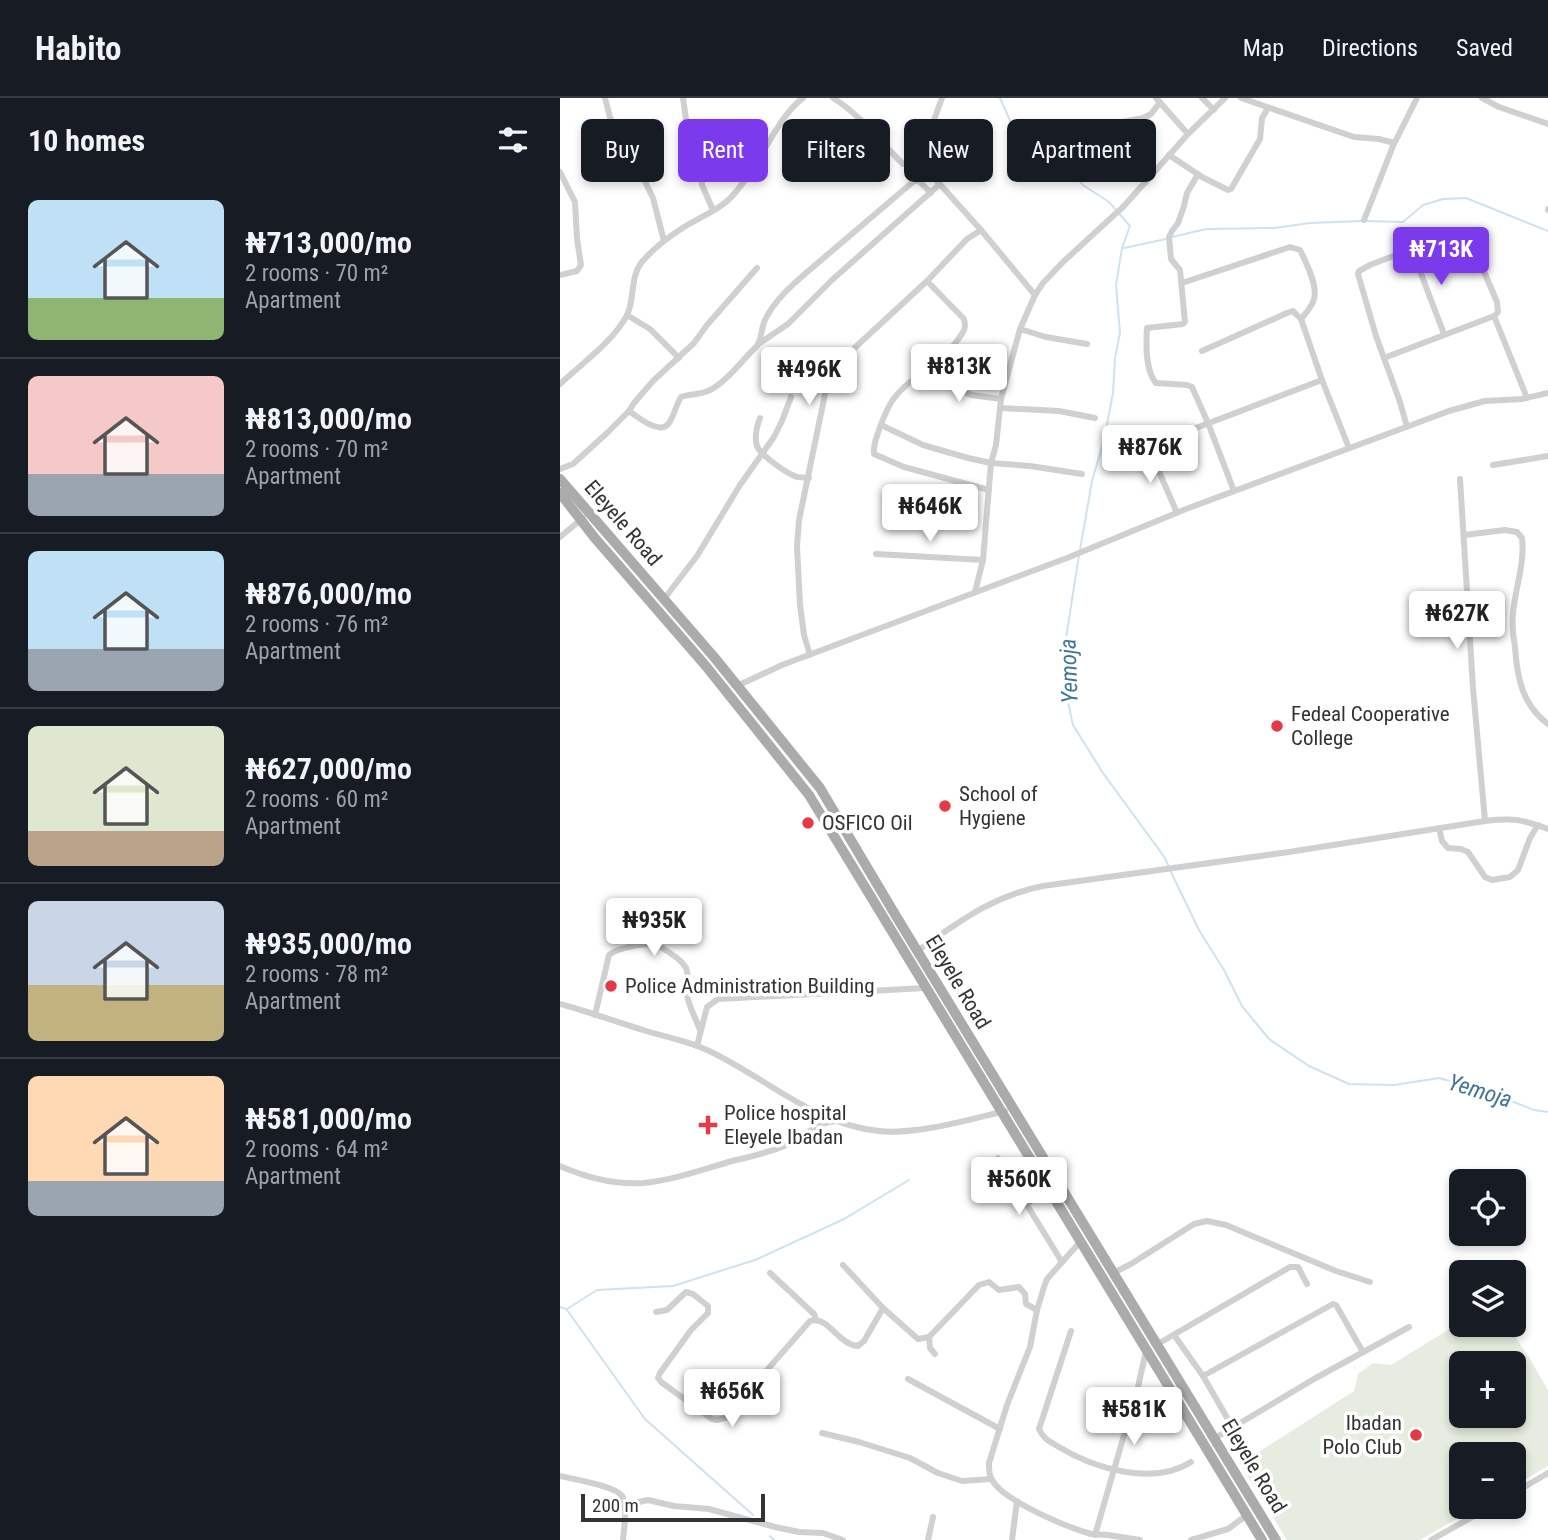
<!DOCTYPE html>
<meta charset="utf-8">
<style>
:root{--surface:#171b24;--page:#20242c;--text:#f1f3f6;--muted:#9ea1a6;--line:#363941;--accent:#7c3aed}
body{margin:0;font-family:"Roboto Condensed",sans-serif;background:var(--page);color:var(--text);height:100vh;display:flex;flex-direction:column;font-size:26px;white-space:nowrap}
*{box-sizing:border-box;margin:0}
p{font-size:23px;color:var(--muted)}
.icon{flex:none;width:38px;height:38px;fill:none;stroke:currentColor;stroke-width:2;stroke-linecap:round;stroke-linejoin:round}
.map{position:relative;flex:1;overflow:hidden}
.details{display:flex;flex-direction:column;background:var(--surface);width:560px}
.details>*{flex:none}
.banner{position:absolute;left:21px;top:21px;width:665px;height:63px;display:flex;gap:14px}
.controls{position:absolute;left:889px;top:1071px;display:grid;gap:14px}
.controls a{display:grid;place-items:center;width:77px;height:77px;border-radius:10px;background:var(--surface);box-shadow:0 4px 10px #0003;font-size:35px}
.scale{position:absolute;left:21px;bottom:18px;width:184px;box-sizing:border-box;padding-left:7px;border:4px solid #333;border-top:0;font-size:19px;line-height:24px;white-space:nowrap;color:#333;-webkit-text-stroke:5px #fff;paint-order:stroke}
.price{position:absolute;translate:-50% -60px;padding:0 16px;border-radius:7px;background:#fff;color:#222;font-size:23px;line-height:46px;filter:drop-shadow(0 2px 4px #0008)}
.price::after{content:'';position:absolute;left:50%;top:42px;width:21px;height:16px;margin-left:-10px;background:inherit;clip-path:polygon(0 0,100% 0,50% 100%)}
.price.current{background:var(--accent);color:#fff}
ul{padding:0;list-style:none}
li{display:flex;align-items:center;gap:21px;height:175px;padding:0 28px}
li+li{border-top:2px solid var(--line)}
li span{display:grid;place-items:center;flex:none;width:196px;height:140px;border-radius:10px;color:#555}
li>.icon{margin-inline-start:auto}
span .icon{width:84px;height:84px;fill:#fffc;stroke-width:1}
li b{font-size:30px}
h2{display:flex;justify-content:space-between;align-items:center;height:84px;padding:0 28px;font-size:30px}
.tag{padding:0 24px;border-radius:10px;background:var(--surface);box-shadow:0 4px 10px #0003;font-size:24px;line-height:63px}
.tag.current{background:var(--accent);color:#fff}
header{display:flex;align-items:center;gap:42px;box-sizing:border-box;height:98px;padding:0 35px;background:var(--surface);border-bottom:2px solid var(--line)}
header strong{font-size:33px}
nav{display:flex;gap:38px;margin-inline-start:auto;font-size:24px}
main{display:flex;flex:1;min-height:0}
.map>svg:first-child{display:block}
</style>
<header>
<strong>Habito</strong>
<nav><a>Map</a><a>Directions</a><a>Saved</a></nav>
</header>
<main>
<section class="details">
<h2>10 homes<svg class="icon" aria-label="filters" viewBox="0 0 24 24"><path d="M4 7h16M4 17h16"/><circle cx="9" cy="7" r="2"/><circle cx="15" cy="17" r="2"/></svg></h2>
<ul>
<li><span style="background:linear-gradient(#bfe0f5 70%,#8fb573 0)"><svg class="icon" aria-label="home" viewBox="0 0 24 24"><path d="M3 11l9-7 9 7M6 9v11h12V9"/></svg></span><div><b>₦713,000/mo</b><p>2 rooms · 70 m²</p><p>Apartment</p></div></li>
<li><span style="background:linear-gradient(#f6c9c9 70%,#9aa5b1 0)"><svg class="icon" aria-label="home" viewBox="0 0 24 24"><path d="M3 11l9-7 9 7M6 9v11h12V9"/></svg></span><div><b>₦813,000/mo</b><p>2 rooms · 70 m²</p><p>Apartment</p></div></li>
<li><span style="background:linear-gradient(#bfe0f5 70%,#9aa5b1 0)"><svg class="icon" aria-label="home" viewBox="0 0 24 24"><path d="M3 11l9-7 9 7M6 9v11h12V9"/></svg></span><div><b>₦876,000/mo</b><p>2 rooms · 76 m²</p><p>Apartment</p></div></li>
<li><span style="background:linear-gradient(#dfe7d0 75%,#b9a48a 0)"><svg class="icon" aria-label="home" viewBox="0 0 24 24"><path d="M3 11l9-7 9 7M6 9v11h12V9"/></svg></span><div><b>₦627,000/mo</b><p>2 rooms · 60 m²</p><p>Apartment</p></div></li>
<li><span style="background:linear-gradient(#c9d6e8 60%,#c2b280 0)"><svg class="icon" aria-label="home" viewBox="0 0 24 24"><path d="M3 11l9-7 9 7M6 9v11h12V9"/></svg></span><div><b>₦935,000/mo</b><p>2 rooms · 78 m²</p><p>Apartment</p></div></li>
<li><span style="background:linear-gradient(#ffd9b3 75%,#9aa5b1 0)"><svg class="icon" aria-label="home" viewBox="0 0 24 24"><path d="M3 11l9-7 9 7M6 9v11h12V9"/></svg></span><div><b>₦581,000/mo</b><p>2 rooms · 64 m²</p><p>Apartment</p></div></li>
</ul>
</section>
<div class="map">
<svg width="988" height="1442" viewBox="0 0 988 1442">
<rect width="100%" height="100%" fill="#fff"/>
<path fill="#e6ecdf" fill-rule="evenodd" d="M901 1224V1227H947L970 1261 988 1292V1368L954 1388V1356H901V1409H917L860 1442H727L680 1366 794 1293 798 1276 813 1265 831 1267ZM901 1265H954V1318H901Z"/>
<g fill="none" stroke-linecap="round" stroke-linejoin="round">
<g stroke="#cfe2ee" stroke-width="2">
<polyline points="440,0 453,29 488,48 523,87 549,104 570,128 562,150 556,187 560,235 555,260 553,295 544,342 532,383 520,452"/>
<polyline points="806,123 843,124 863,107 883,101 906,100 988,133"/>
<polyline points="612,139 646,131 714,130 750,125 801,123"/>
<polyline points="564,150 606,141"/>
<polyline points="519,457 506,540 505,591 513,627 543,675 605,760 608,767"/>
<polyline points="610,772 639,832 664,872 682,908 709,941 749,968 789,986 834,987 879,980 924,992 974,1012 988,1014"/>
<polyline points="0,1209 6,1211"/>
<polyline points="7,1211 37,1192 113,1188 195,1162 284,1121 349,1082"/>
<polyline points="7,1212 85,1321 193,1417"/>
<polyline points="210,1438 214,1442"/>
</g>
<g stroke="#d0d0d0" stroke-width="6">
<polyline points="45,0 53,31 79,71 93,100 104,143"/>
<polyline points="123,0 129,43 140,68 142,87 153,112"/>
<path d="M273 0C301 17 319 43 343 66H354L359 63 421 132 475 197"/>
<polyline points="596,0 628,36"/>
<polyline points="642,0 654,12"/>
<polyline points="681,0 794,39 819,41 834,45"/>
<polyline points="922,0 939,9 988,26"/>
<polyline points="547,27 583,20 591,16 600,4"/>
<polyline points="609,57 642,79 668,92 671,91 700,41 702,20 708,10"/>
<polyline points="359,63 382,0"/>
<polyline points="0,74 15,104 17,141 21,167 17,173 0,177"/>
<path d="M638 76 627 95 624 108 618 125 612 133 609 139 611 161 620 172 625 224 623 226 587 230C586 246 585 272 596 285L627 287 632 289 648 325 674 393"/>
<polyline points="988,112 988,111"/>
<polyline points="804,122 833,48 857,0"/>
<polyline points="852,152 884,236"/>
<path d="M367 183 404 221C405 226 406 226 404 232 401 240 377 267 370 275 365 280 356 279 350 284 332 299 328 308 320 329 317 339 313 345 314 356L344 369 429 392"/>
<path d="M622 185 730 149 740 152C746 164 758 188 754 201 752 209 746 215 741 221"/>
<polyline points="67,217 90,231 119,260"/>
<polyline points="934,218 967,300"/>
<polyline points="460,231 486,239 527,246"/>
<polyline points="200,245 228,226 272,182 380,86"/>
<polyline points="642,253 727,215 733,213 741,221 762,282 789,350"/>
<polyline points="824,260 934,218 938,214 937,204 908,136 905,134 896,134 810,167 799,173 798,176 816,238 840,304 847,329"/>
<polyline points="367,278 411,297 441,301"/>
<path d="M0 286C21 266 54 243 67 217 75 201 70 180 81 165 92 152 107 140 121 131 139 119 161 112 175 95 184 84 192 73 199 60 212 40 224 14 243 0"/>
<polyline points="440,310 499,313 535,320"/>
<path d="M69 313C78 319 100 338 109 325 114 318 116 307 121 299 129 296 139 297 148 293 166 285 182 262 197 248 202 240 201 230 205 222 214 203 231 188 246 175L354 83H359L371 95"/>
<path d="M200 320C197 328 194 339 197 348 201 358 228 376 237 379 239 379 247 380 249 380"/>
<polyline points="321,327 363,347 408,360 431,365 470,368 522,376"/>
<polyline points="588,348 617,415"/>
<polyline points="552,362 762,282"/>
<polyline points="933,367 988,358"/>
<polyline points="0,371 13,366 47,335 69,313 74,305 93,283 134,245 147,227 197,170"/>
<polyline points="900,381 913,590 925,723"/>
<path d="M904 437 945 432 957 434 962 440C965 466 955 490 953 516 952 527 953 538 955 549 957 579 962 607 988 626"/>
<polyline points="0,439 23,420"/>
<polyline points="316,456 423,462"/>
<polyline points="415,494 423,462 431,365 436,347 441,301 460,231 475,197 483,185 503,164 564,108 628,36 665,0"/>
<polyline points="104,501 137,458 180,387 214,339 222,323 231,299"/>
<polyline points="250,557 244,537 240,507 237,448 239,422 269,277 275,268 367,183 407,141 421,132"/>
<polyline points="177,588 222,567 507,460 626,411 889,313 925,303 962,301 988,295"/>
<polyline points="879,730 882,743 888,750 901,751 908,754 925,779 932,782 950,779 958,772 970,740 978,727"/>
<path d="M357 853C399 824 432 798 483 788L729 754 925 723C954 720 961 721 988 731"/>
<path d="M0 906C29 914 57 924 86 933 106 939 128 943 147 952 204 978 254 1027 319 1033 357 1037 407 1022 445 1013"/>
<path d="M35 917 49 857C55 852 61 851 69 849 91 844 96 844 114 858 119 861 123 865 126 870 130 878 125 887 127 897 129 909 136 921 140 932"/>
<polyline points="137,948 147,909 158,901 365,890"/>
<polyline points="438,1060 502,1164"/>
<path d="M0 1068C25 1079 56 1087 84 1085 114 1082 144 1071 172 1063 190 1059 207 1055 224 1048 242 1041 256 1024 276 1023"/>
<polyline points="466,1106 489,1093"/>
<path d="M520 1144 487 1181 484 1189 477 1212 470 1249 447 1307 429 1365C429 1372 429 1379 434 1385 449 1405 507 1429 531 1436 537 1437 542 1436 548 1437 559 1439 569 1440 580 1442"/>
<polyline points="283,1167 323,1210 358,1241 369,1239 419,1187 429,1184 439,1192 459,1189 465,1196 466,1206 477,1212"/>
<polyline points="210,1175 254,1216 256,1221"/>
<polyline points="553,1175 571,1166 634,1126 647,1123 666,1127 776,1173 810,1184"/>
<path d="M96 1214 107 1212 126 1194 133 1196 148 1208V1215L131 1232 100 1275 98 1280 101 1284 152 1321 157 1322 165 1320 250 1223C268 1217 277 1246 298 1248L304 1243 323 1210"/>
<path d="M511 1233 479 1331C483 1341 491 1344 499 1349 535 1371 593 1388 631 1364"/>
<polyline points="614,1237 643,1278 673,1330"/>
<polyline points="369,1239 370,1250 375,1256"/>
<polyline points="596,1247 730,1169 738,1169 747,1186"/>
<polyline points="643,1278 773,1206 776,1207 779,1212 803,1254"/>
<polyline points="348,1281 440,1331"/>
<polyline points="262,1335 299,1344 350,1360 378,1375 402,1383 431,1381"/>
<polyline points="655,1340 754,1281 849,1229"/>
<path d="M0 1378C13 1381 56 1388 62 1398 68 1407 64 1431 63 1442"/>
<polyline points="954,1395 988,1375"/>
<polyline points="65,1413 74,1409 79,1404 88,1402 114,1408 149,1411 215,1429 239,1434 263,1435 283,1442"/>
<polyline points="535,1437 578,1289 586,1253"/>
<polyline points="368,1442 373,1419"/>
<polyline points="452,1442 457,1403"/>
<polyline points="631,1442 668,1431 687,1417"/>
<polyline points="871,1442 930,1409"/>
</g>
<g stroke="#ababab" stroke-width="10">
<polyline points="0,381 154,559 260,690 336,818 716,1442"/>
<polyline points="0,395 34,439 145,567 249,697 702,1442"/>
</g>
</g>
<g fill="#e63946" stroke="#fff" stroke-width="2.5">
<circle cx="717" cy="628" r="7"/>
<circle cx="385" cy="708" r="7"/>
<circle cx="248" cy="725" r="7"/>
<circle cx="51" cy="888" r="7"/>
<path d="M144.5 1016.5h7v7h7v7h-7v7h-7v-7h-7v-7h7z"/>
<circle cx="856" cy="1337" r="7"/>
</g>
<g text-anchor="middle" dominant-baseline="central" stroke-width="7" stroke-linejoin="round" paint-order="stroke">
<g font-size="21" fill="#333" stroke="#fff">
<text transform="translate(63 425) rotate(49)">Eleyele Road</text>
<text transform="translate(398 884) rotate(59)">Eleyele Road</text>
<text transform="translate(694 1368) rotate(59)">Eleyele Road</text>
</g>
<g font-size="21" fill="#333" stroke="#fff" text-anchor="start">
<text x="731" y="616">Fedeal Cooperative<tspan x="731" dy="24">College</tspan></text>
<text x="399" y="696">School of<tspan x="399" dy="24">Hygiene</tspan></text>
<text x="262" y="725">OSFICO Oil</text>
<text x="65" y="888">Police Administration Building</text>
<text x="164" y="1015">Police hospital<tspan x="164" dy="24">Eleyele Ibadan</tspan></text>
<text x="842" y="1325" text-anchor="end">Ibadan<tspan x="842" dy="24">Polo Club</tspan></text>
</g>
<g font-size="23" font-style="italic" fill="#3f7597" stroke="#fff">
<text transform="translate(509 573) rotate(-92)">Yemoja</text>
<text transform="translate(920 993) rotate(17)">Yemoja</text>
</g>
</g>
</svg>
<div class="controls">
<a><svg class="icon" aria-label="locate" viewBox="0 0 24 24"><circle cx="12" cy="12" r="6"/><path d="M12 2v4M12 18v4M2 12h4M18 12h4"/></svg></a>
<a><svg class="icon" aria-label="layers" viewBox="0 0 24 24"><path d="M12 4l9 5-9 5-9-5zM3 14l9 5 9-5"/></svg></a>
<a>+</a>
<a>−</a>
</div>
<div class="scale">200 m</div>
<b class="price current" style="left:881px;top:189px">₦713K</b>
<b class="price" style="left:399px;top:306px">₦813K</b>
<b class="price" style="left:249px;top:309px">₦496K</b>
<b class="price" style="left:590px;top:387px">₦876K</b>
<b class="price" style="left:370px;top:446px">₦646K</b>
<b class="price" style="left:897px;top:553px">₦627K</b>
<b class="price" style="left:94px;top:860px">₦935K</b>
<b class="price" style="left:459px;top:1119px">₦560K</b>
<b class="price" style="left:172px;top:1331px">₦656K</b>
<b class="price" style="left:574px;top:1349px">₦581K</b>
<div class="banner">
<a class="tag">Buy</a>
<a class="tag current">Rent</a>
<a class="tag">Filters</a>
<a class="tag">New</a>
<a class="tag">Apartment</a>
</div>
</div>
</main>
